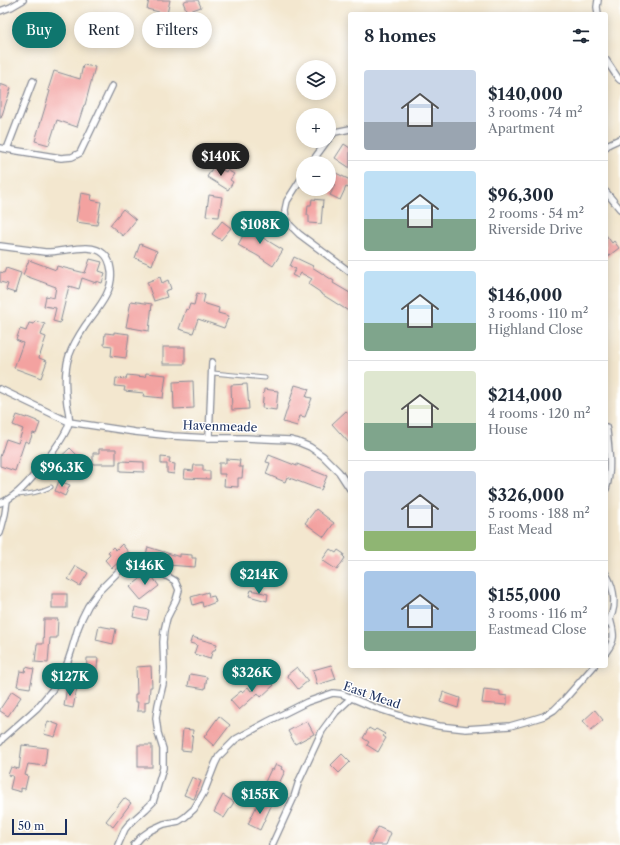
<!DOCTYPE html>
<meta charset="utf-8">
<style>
:root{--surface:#fff;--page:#f6f6f7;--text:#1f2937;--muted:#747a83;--line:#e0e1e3;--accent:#0f766e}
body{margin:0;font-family:"Libre Caslon Text",serif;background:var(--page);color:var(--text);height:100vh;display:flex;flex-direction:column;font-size:15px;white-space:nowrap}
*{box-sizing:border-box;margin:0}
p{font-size:13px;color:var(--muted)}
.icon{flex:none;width:22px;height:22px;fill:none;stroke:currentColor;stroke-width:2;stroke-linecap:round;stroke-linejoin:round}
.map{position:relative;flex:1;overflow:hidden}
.side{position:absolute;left:348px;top:12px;width:260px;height:656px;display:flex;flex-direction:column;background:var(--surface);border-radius:4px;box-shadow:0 2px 10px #0003}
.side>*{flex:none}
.banner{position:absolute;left:12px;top:12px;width:276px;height:36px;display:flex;gap:8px}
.fabs{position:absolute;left:296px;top:60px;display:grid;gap:8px}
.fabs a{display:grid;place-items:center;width:40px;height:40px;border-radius:50%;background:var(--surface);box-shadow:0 2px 10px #0003;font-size:20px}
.scale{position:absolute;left:12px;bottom:10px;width:55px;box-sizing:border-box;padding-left:4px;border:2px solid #1b2f5e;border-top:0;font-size:11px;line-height:14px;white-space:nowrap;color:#1b2f5e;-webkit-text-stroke:3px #fff;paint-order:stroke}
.price{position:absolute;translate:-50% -34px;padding:0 9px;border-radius:14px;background:var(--accent);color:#fff;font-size:13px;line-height:26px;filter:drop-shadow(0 1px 2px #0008)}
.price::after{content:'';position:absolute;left:50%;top:24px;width:12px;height:9px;margin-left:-6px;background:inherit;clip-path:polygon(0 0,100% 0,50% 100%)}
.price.on{background:#222;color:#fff}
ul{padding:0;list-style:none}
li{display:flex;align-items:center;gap:12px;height:100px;padding:0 16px}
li+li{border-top:1px solid var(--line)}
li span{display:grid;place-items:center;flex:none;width:112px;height:80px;border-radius:4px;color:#555}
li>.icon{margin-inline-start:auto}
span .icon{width:48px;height:48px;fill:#fffc;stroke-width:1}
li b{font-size:17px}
h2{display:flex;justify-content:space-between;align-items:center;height:48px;padding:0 16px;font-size:17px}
.pill{padding:0 14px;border-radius:18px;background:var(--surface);box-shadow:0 2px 10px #0003;font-size:14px;line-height:36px}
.pill.on{background:var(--accent);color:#fff}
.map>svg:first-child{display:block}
</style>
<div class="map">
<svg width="620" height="845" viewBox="0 0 620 845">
<rect width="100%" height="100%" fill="#fff"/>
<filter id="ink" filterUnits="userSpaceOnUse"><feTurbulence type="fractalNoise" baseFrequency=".025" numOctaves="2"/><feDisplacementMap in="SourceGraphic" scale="8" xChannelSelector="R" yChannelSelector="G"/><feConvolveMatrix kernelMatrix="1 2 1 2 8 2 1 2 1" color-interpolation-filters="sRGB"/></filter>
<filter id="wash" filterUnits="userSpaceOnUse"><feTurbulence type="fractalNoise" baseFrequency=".012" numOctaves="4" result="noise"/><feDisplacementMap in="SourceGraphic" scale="16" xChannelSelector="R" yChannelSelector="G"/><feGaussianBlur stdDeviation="0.9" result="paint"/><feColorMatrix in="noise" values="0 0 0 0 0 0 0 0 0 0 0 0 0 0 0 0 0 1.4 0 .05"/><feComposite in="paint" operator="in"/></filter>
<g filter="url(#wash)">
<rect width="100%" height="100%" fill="#f3e7cf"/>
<g id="blocks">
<g fill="#f3a2a0">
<polygon points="149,0 170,0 167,14 147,9"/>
<polygon points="187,0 198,0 201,7 187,12 183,2"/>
<polygon points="83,65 95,67 85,105 84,105 77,127 57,120 49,145 35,141 50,91 48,90 54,71 80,79"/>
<polygon points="0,84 11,88 1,118 0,118"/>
<polygon points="344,144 350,148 350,168 335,158"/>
<polygon points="214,165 226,172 227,170 234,174 230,180 233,182 228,190 207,177"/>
<polygon points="334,172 350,180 350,185 348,188 346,187 340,200 330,195 335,185 329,182"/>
<polygon points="81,193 92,195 91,200 101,202 97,225 76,222"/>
<polygon points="209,195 222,197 219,217 206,216"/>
<polygon points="312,199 323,200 321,224 309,223 309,215 307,215 308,205 311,205"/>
<polygon points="123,209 136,220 123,236 110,225"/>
<polygon points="222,221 231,228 221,240 212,234"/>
<polygon points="249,224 263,231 260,236 283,250 273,266 258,256 238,245"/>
<polygon points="606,235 612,243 614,241 619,248 606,258"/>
<polygon points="140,244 157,251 152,265 135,258"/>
<polygon points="294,257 313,266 312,267 334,281 333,283 350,293 350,312 320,293 320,292 308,284 312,279 301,273 298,278 292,275 296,269 290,266"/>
<polygon points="90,259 102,262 99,271 105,273 102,283 96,281 96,283 82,278 79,289 69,286 60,323 53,321 56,308 44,306 46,296 54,298 56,287 23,275 29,260 56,270 57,266 85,273"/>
<polygon points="6,268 21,273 15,293 6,290 8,284 0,282 0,272 4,273"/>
<polygon points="160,277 162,283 168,280 171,289 165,291 167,297 154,301 147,282"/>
<polygon points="197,293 205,295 203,303 219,308 218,313 229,316 224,328 198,319 193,333 179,329 186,309 188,310 190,304 194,305"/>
<polygon points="131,301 152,304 149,331 126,327"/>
<polygon points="35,321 45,324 41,335 46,337 39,358 47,361 41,378 14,368 23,343 16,340 20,329 26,331 29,323 34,324"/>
<polygon points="114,332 129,334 126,358 111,356 112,346 104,345 105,333 114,334"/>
<rect x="163" y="347" width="22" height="17"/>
<polygon points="146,373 166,375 163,398 143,396 144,393 124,391 125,387 115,386 116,378 126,379 127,375 145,377"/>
<polygon points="193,381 194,408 174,409 173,382"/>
<polygon points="247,384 249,409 232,410 231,385"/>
<polygon points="295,385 309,389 306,397 312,398 305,417 300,416 297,426 283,422"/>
<polygon points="264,389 278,391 276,410 262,408"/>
<polygon points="346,411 350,415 350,444 332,424"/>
<polygon points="17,415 26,418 27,417 37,421 37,422 40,423 36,434 33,433 29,443 25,441 15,471 0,466 0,457 6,439 18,443 23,429 13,425"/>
<polygon points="70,448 79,457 62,472 54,463"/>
<polygon points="99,449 116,449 116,464 93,464 93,453 99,453"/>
<polygon points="269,455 297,466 297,464 327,476 321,490 287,477 285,482 266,474 270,463 266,462"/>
<polygon points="161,457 170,458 169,463 175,464 174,474 167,473 167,464 161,464"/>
<polygon points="226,459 240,460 239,467 243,467 242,478 238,478 238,487 224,486 225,474 219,474 219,463 226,463"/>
<polygon points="120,461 144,462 144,472 120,471"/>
<polygon points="194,465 203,465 203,471 210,471 210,479 184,478 185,470 193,471"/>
<polygon points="59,481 70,485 65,496 55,491"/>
<polygon points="316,509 334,523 324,537 305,523"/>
<polygon points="122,544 129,553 112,568 105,560 110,555 108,552 113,547 116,550"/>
<polygon points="148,547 180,557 180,554 192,555 192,558 196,558 195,567 167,565 145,558"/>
<polygon points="330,549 336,553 338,550 344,554 343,556 345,558 337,570 322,560"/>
<polygon points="76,566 88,573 80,586 68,579"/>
<polygon points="149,572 159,586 141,600 130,587"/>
<polygon points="251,590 268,594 267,601 249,596"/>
<polygon points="208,592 209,597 214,596 216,602 203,607 202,602 193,605 191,597"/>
<rect x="52" y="594" width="15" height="14"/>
<polygon points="135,607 149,610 147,620 133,617"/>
<polygon points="44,619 58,619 57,638 50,638 48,663 35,662 37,644 43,644"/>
<polygon points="99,626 116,629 113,644 96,640"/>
<polygon points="192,637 217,644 215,650 213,650 210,659 194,654 197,645 190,643"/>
<polygon points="87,658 98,658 96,677 86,676"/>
<polygon points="331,665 336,679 317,685 313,670"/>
<polygon points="151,666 152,687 150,687 149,701 145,702 145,711 137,711 138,702 135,702 135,694 137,694 136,667"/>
<polygon points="26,667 34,669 30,688 17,686 20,671 25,672"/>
<polygon points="297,667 308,681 298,689 287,675"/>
<polygon points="190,674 207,677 205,689 188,686"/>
<polygon points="267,676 274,685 261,697 258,693 239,710 230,700 241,691 242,692 248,687 251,691"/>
<polygon points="67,686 77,688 73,708 64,706"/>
<polygon points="484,689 500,691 500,695 507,696 507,705 482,703"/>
<polygon points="12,691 21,697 8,716 0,711 0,709"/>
<polygon points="443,692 460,698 458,708 440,702"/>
<polygon points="595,710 603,720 591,730 583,721"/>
<polygon points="219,716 230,725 214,746 204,737"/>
<polygon points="48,721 59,725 55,737 44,734"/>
<polygon points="307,721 314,734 295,744 288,731"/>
<polygon points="369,728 374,731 376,729 385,734 383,736 386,738 378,752 367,745 369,742 363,738"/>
<polygon points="183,729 193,730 191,751 181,750"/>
<polygon points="22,745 47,748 45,766 28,764 25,775 28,776 25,789 21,788 21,792 10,789 13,776 8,775 11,767 19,769"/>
<rect x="138" y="745" width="14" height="22"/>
<polygon points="342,754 350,762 339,773 331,765"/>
<polygon points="276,764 282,767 281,769 285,771 277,788 265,782 271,769 273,770"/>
<polygon points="192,777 201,781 194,799 184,795"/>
<polygon points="223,795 234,802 224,818 214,812"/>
<polygon points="124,798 131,803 113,827 106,821"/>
<polygon points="259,801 271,806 260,830 248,824"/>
<polygon points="378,827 391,833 386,845 369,845"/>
</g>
</g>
</g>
<g filter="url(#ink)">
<use href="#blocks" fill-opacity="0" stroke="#878b96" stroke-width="1"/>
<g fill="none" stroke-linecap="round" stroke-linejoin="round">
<g stroke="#878b96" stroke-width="5">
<g id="service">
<polyline points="213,373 265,378"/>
<path d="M16 495C29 494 38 493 51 487"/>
</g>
</g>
<g stroke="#878b96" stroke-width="8">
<g id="minor">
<polyline points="0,11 11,7 23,0"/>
<polyline points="598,14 597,7 598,0"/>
<polyline points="606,60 618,78 620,80"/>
<polyline points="329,139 335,132 350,129"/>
<polyline points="606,147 609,144 620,139"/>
<polyline points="0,148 61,158 72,157 80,153 112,86"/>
<polyline points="7,149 33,81"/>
<polyline points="311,163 327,141"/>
<polyline points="303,176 287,201 285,210 286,218 290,225 299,234 350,272"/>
<polyline points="606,192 620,209"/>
<path d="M0 246C15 248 30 250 45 252 62 253 91 241 104 254 109 258 110 264 111 270 114 292 97 309 85 326 79 335 73 345 69 356 64 371 65 388 67 404 68 409 70 416 69 422 68 436 30 482 18 492 12 497 7 501 0 503"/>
<polyline points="0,389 69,422 135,432 173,436 209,438 246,438 290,440 298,442 310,447 323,456 339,472 350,489"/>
<path d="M606 427 607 431C609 450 612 471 606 489"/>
<polyline points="209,438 212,362"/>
<polyline points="0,533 5,514 7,500"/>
<path d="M606 574C615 589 618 610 606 624"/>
<path d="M606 652C616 639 614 634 610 619"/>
<polyline points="0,742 2,739 37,708 52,690 60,677 66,667 71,652 78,628 82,618 88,606 98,592 123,567 137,561 150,566 175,581 179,590 176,600 167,618 164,631 163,642 164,669 163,684 158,705 156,718 158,733 163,749 163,768 153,802 146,809 129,824 125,829 118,845"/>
<polyline points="134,845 141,837 151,830 164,824 179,821 185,817 194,809 204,792 215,764 219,756 236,739 269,721 307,702 333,693 342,694 373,707 410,719 439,726 466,729 510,726 531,720 544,716 554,710 564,700 594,666"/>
<polyline points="272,845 294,797 299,781 322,731 336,712 351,698"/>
</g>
</g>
<use href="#service" stroke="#fff" stroke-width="3"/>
<use href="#minor" stroke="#fff" stroke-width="5.5"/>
</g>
</g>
<g text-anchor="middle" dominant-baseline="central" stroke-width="3" stroke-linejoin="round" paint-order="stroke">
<g font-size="12" fill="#1b2f5e" stroke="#fff">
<text transform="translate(220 426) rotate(2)">Havenmeade</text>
<text transform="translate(372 695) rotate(19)">East Mead</text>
</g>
</g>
</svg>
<div class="fabs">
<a><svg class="icon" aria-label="layers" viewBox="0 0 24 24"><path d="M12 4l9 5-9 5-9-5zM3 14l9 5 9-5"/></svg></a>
<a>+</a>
<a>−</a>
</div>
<div class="scale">50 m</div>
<b class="price on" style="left:221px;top:177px">$140K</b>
<b class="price" style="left:260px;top:245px">$108K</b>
<b class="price" style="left:62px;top:488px">$96.3K</b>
<b class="price" style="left:145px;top:586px">$146K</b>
<b class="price" style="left:259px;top:595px">$214K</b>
<b class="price" style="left:252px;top:693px">$326K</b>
<b class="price" style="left:70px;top:697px">$127K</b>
<b class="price" style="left:260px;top:815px">$155K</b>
<div class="banner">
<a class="pill on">Buy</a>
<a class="pill">Rent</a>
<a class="pill">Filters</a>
</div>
<section class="side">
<h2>8 homes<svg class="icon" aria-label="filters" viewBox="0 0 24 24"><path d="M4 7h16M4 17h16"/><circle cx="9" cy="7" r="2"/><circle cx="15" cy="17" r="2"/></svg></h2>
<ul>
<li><span style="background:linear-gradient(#c9d6e8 65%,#9aa5b1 0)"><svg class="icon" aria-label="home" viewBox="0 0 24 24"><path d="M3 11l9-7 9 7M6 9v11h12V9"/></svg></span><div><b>$140,000</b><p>3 rooms · 74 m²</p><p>Apartment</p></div></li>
<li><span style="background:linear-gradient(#bfe0f5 60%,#7fa58c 0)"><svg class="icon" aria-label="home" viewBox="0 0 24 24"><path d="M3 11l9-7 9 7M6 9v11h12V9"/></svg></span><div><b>$96,300</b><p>2 rooms · 54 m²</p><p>Riverside Drive</p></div></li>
<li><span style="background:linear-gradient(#bfe0f5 65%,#7fa58c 0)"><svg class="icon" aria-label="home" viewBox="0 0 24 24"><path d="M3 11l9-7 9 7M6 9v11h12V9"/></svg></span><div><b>$146,000</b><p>3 rooms · 110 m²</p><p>Highland Close</p></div></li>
<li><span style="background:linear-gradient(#dfe7d0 65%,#7fa58c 0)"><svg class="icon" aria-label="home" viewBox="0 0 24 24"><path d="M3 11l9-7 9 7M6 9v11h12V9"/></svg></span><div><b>$214,000</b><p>4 rooms · 120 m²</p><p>House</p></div></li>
<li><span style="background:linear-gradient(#c9d6e8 75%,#8fb573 0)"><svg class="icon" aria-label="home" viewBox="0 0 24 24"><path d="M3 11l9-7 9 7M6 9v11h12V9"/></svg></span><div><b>$326,000</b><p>5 rooms · 188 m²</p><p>East Mead</p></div></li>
<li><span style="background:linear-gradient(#a9c7e8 75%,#7fa58c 0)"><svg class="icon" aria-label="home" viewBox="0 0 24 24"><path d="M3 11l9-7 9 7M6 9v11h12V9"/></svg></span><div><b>$155,000</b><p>3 rooms · 116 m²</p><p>Eastmead Close</p></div></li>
</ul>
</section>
</div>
